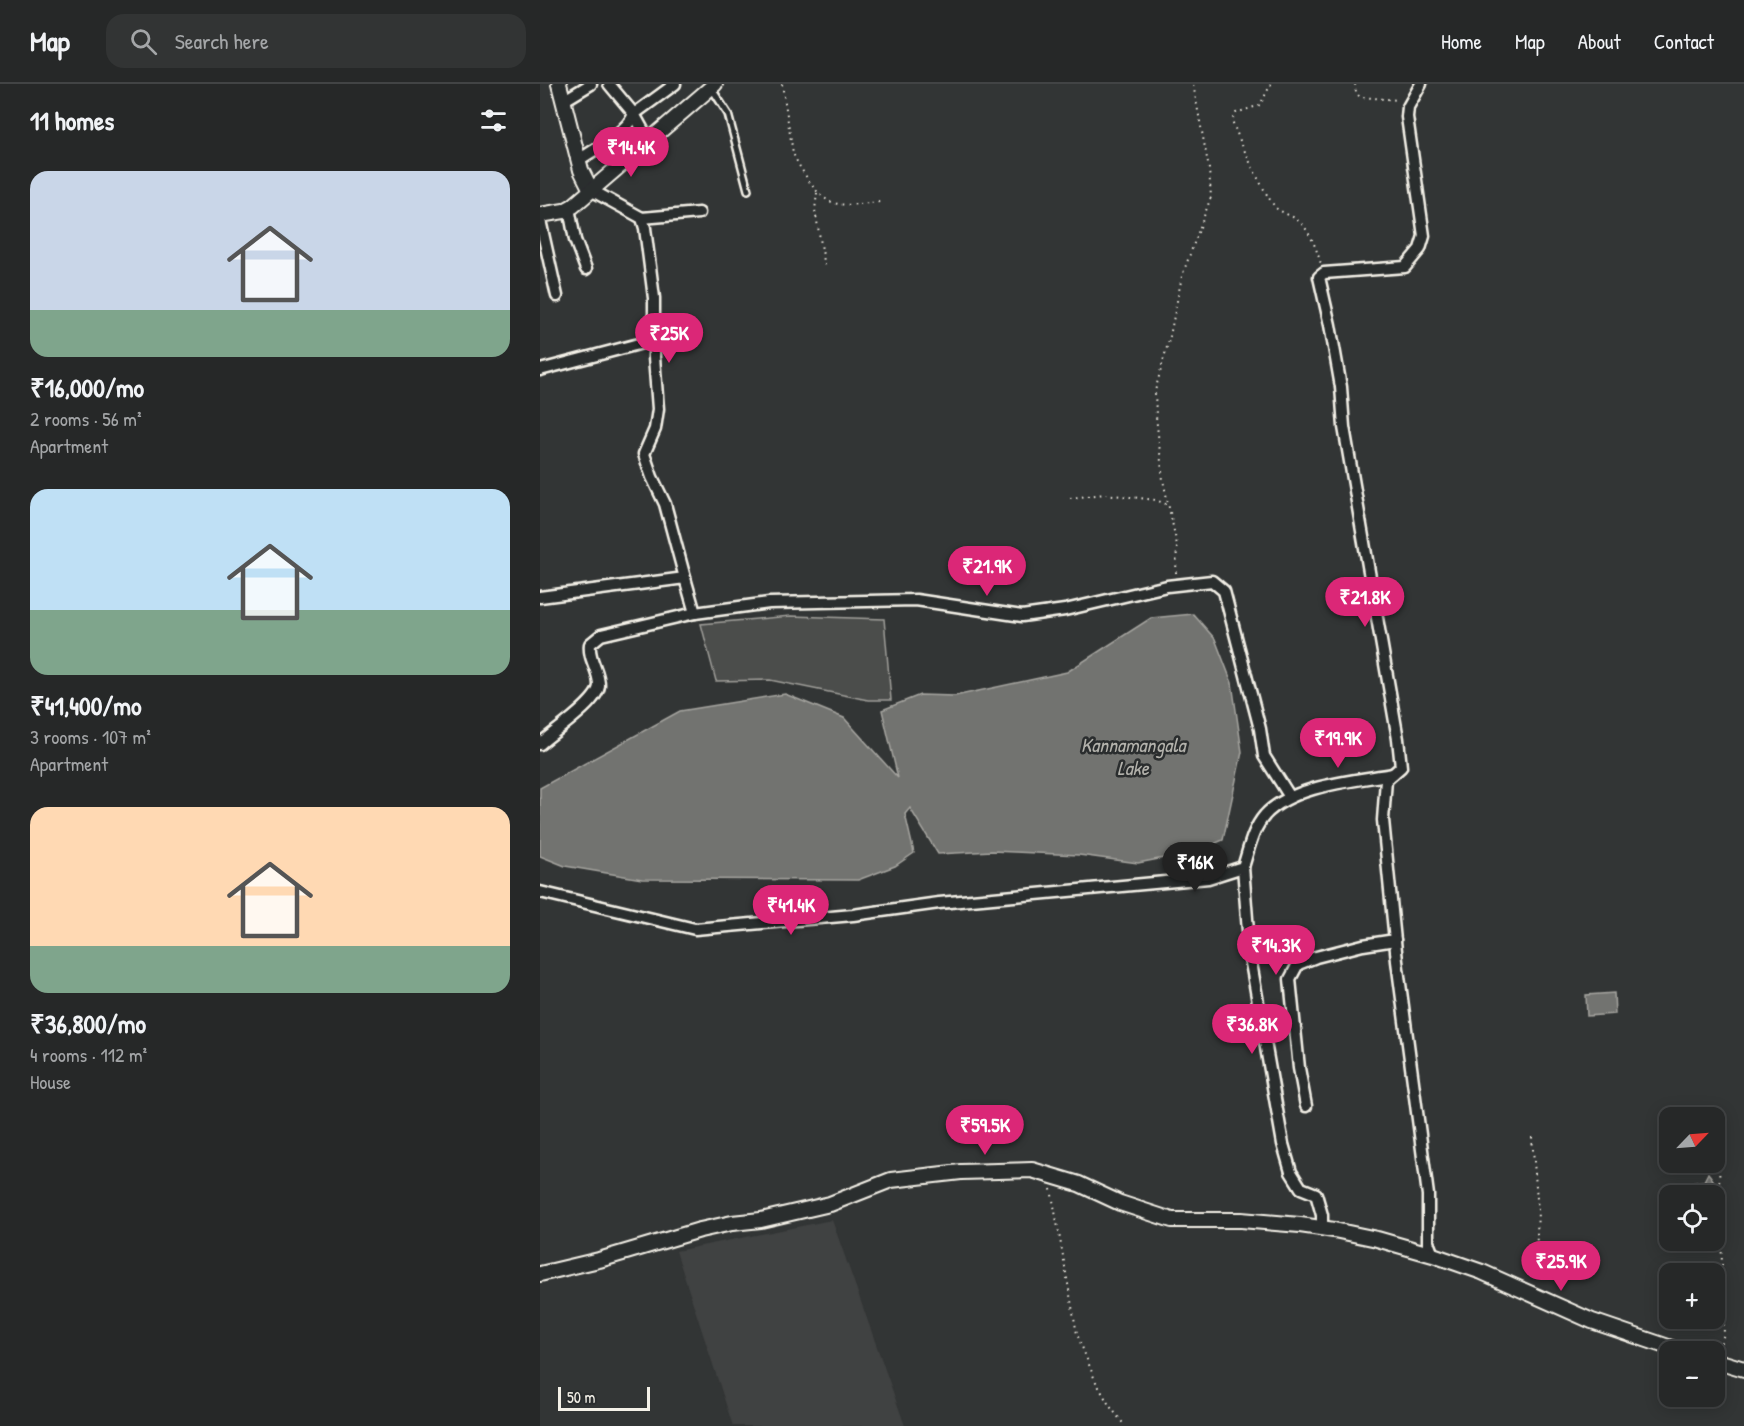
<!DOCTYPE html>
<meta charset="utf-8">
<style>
:root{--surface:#262828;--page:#323434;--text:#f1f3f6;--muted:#a4a6a8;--line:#424445;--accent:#db2777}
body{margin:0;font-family:"Patrick Hand",sans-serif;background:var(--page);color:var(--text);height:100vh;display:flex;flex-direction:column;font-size:22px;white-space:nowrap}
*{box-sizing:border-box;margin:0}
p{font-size:20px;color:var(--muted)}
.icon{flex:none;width:33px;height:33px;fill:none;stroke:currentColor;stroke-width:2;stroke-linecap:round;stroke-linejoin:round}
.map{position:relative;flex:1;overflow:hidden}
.side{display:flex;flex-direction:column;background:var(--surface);width:540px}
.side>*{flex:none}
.needle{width:39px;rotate:65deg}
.buttons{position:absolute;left:1119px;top:1023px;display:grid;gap:12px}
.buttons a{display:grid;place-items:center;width:66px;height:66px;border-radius:12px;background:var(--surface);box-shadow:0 3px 15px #0003,0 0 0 2px var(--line);font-size:30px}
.scale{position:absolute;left:18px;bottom:15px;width:92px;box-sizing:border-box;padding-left:6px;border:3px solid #f4f1e8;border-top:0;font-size:16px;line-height:21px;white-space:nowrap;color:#f4f1e8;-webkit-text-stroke:4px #2a2d2e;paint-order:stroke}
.price{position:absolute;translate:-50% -51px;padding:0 14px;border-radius:21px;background:var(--accent);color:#fff;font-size:20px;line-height:39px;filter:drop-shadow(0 2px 3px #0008)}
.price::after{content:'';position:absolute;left:50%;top:36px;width:18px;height:14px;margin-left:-9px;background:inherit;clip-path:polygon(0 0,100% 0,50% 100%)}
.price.on{background:#222;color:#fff}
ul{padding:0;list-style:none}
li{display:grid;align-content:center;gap:12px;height:318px;padding:0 30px}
li span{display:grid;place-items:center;height:186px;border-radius:18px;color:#555}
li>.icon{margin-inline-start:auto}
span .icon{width:108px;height:108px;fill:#fffc;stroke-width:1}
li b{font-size:26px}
h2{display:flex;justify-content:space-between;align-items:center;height:72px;padding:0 30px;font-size:26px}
header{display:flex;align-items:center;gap:36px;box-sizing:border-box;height:84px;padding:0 30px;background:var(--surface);border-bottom:2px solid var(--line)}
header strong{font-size:28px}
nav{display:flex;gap:33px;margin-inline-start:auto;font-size:21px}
.search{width:420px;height:54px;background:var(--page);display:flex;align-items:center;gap:15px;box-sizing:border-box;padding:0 21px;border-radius:18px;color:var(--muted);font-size:22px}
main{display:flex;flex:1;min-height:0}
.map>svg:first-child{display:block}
</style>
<header>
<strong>Map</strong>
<div class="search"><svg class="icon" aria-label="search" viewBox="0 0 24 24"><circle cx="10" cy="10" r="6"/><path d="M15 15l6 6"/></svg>Search here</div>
<nav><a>Home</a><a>Map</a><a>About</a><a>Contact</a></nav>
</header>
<main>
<section class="side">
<h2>11 homes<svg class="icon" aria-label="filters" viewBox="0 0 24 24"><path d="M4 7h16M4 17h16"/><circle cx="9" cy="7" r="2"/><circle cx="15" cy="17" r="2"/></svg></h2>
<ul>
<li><span style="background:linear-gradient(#c9d6e8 75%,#7fa58c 0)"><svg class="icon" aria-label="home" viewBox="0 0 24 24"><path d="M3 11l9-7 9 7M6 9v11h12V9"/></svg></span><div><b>₹16,000/mo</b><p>2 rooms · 56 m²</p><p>Apartment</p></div></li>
<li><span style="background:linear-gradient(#bfe0f5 65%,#7fa58c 0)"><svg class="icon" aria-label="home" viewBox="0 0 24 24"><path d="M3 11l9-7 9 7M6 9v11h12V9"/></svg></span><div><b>₹41,400/mo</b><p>3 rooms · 107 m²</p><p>Apartment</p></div></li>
<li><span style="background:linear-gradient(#ffd9b3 75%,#7fa58c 0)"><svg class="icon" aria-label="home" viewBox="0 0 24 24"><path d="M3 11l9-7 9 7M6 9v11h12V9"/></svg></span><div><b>₹36,800/mo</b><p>4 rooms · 112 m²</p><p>House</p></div></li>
</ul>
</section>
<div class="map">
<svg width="1204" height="1342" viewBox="0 0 1204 1342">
<rect width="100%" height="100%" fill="#323535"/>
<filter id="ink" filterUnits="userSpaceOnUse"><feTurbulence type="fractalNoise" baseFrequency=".0167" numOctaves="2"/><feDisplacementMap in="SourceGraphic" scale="12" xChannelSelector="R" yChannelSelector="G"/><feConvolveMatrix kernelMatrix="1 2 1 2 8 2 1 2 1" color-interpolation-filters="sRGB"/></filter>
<g filter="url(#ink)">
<polygon fill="#404242" points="292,1136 365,1342 193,1342 136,1167"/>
<polygon fill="#4b4d4c" stroke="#a09f9a" stroke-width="1.5" points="251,532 344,535 351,616 328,616 230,596 176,597 161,540"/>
<g fill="#727370" stroke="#a6a5a0" stroke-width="1.5">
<polygon points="653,530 675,555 692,599 702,668 683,756 655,768 598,779 539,771 452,767 398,770 370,724 365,730 374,769 355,782 318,796 102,795 25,782 0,772 0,704 140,627 245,610 304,634 358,694 342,626 380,611 415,612 527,588 611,534"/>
<polygon points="1074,909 1075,930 1047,932 1046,911"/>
<path d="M1168 1089C1175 1097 1178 1106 1184 1116L1177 1123H1175L1174 1112 1154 1111 1155 1098 1164 1097Z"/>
</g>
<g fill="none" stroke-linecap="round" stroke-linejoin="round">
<g stroke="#f4f1e8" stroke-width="10">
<polyline id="lane" points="172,5 188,30 208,106"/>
</g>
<g stroke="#f4f1e8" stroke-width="15">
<g id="street">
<polyline points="69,0 94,30 109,57"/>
<polyline points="881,0 868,23 867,33 884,152 880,165 865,183 784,189 779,193 790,241 801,303 804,343 858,655 861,683 846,696 843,736 857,877 888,1111 888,1158 893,1171"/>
<polyline points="23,17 51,0"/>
<path d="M39 76C55 65 87 48 94 30L135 0"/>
<polyline points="51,106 102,134 105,144 114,214 114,273 118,325 115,345 104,370 112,393 125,420 145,494"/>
<polyline points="29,124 35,156 46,185"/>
<polyline points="102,134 159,129"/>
<polyline points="0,136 17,212"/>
<polyline points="0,286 114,256"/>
<polyline points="0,513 145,494 155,529 229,519 376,516 482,532 525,526 627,502 672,497 684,507 720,645 724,672 750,713"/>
<path d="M0 660C13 648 59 618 59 601 59 586 48 575 50 560L61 551 155 529"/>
<polyline points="703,783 710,873 743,1060 751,1088 761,1104 776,1110 782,1131 782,1144"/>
<path d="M0 808 155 845 313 831 399 819 668 794 703 783C709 765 712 746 725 731 753 701 814 697 853 690"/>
<polyline points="766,1022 759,984 750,895 758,880 776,873 823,861 855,856"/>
</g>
</g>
<g stroke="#f4f1e8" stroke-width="18">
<g id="secondary">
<polyline points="19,0 41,86 51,106"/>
<polyline points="0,131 24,127 33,122 175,0"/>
<polyline points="0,1190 59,1176 160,1146 192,1139 221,1136 290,1120 351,1096 421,1088 492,1086 539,1100 580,1119 632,1136 701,1136 760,1141 794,1146 837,1155 893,1171 942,1188 1052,1237 1143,1268"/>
<polyline points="1174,1276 1204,1285"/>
</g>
</g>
<g stroke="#f4f1e8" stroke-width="2" stroke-dasharray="1.5 4.5" stroke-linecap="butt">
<path d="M242 0 253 69C257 79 262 86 267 94 289 128 303 121 340 118"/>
<path d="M731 0 720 21 696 29 692 36C697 53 725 112 736 124 742 129 750 131 756 135 770 145 776 164 781 180"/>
<polyline points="815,0 816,9 820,13 859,16"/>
<polyline points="277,109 275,126 285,183"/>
<polyline points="530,414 565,410 616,416 628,421"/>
<polyline points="636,489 637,461 623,396 616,332 615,307 630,252 642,192 671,113 669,85 653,0"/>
<polyline points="992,1053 998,1127 995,1196"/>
<polyline points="1179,1078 1184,1250 1179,1263"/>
<polyline points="511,1105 537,1250 555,1296 569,1321 585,1342"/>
</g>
<use href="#lane" stroke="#2a2d2e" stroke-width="5"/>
<use href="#street" stroke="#2a2d2e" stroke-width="10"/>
<use href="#secondary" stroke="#2a2d2e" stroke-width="14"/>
</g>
</g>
<g text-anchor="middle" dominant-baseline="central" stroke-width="5" stroke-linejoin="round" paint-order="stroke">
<g font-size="20" font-style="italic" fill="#b3b2ac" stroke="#2a2d2e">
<text x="593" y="660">Kannamangala<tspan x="593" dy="23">Lake</tspan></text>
</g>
</g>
</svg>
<div class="buttons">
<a><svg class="needle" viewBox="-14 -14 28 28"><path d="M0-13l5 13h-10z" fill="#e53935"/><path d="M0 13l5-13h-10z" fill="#a4a6a8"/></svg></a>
<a><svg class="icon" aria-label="locate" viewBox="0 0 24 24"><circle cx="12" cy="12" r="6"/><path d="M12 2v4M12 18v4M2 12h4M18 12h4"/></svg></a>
<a>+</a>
<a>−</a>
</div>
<div class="scale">50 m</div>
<b class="price" style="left:91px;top:94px">₹14.4K</b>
<b class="price" style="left:129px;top:280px">₹25K</b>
<b class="price" style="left:447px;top:513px">₹21.9K</b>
<b class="price" style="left:825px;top:544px">₹21.8K</b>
<b class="price" style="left:798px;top:685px">₹19.9K</b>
<b class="price on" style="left:655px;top:809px">₹16K</b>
<b class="price" style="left:251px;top:852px">₹41.4K</b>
<b class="price" style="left:736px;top:892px">₹14.3K</b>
<b class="price" style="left:712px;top:971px">₹36.8K</b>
<b class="price" style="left:445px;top:1072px">₹59.5K</b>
<b class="price" style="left:1021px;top:1208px">₹25.9K</b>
</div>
</main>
